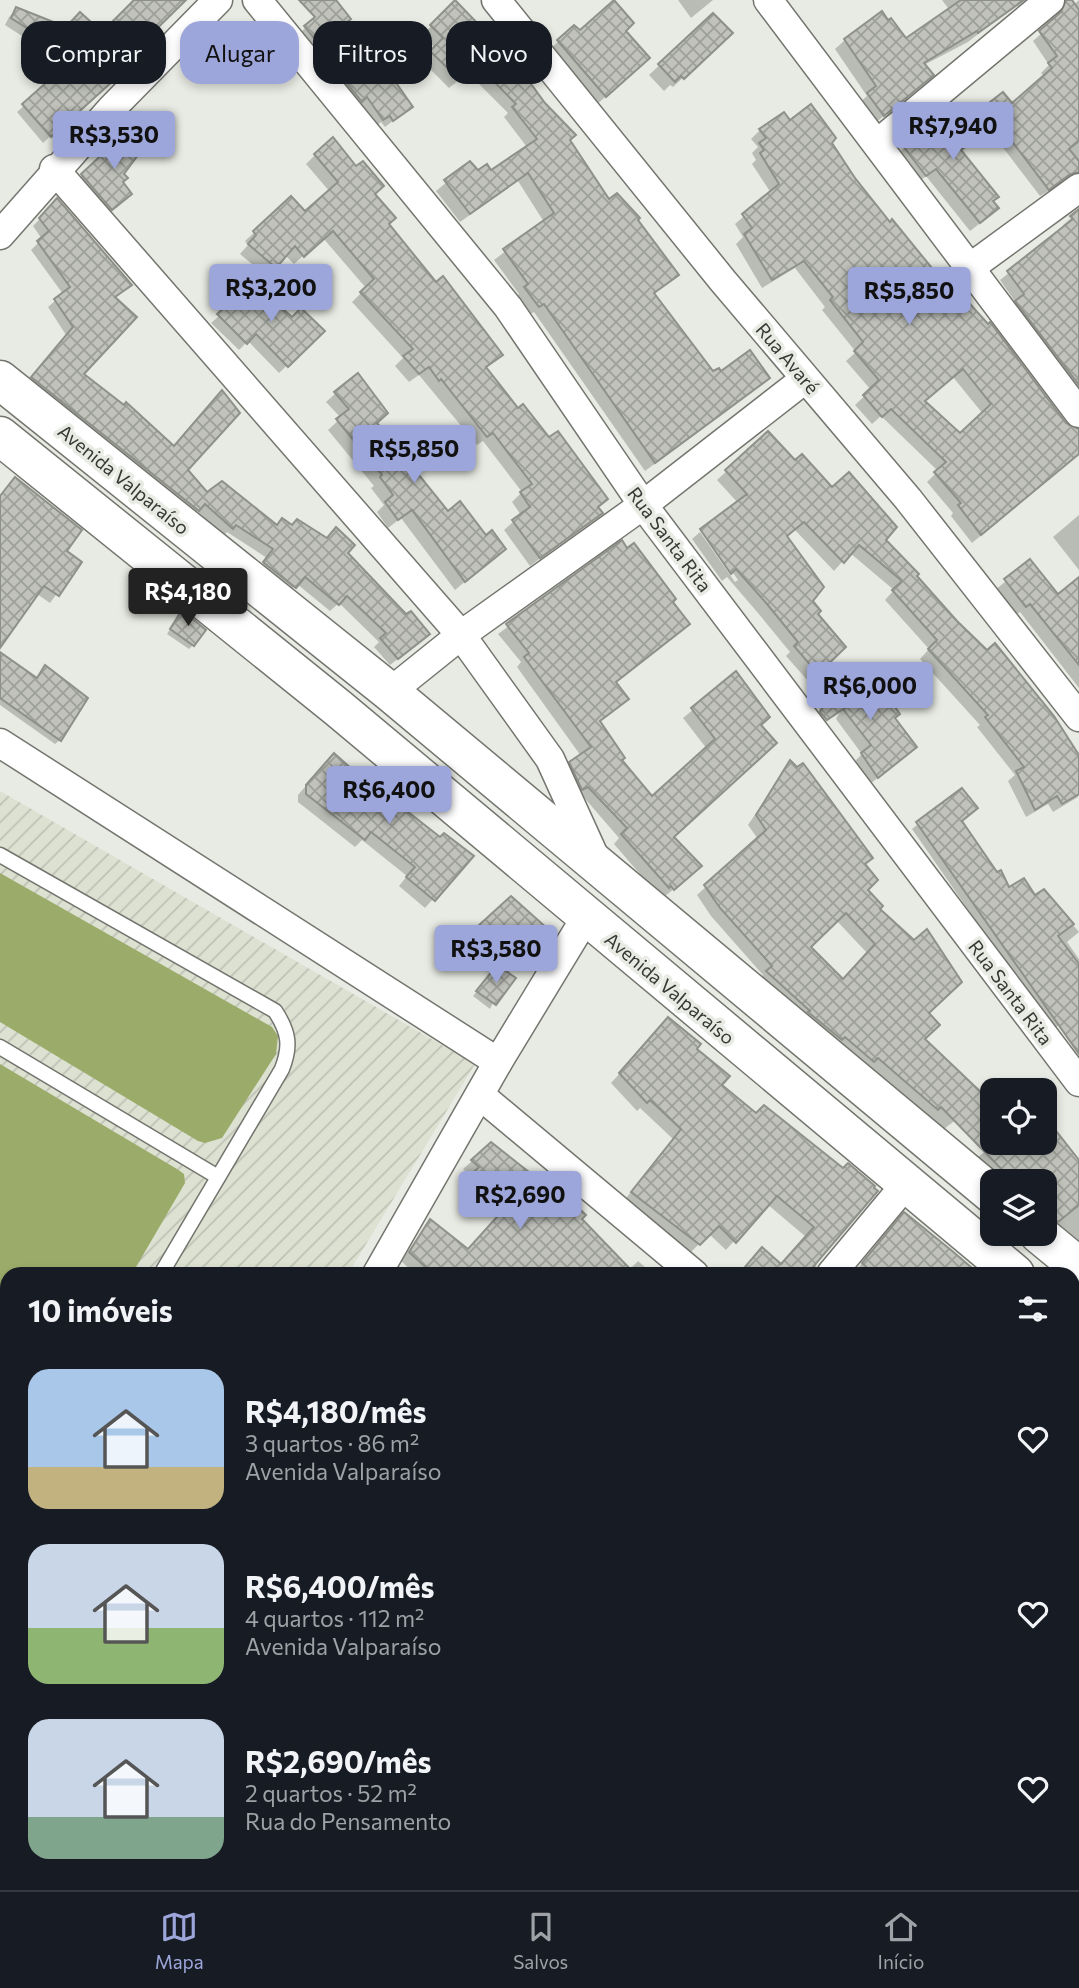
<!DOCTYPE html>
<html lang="pt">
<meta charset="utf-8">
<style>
:root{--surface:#171b24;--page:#242831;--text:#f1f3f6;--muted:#9ea1a6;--line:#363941;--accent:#9da6db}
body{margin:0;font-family:Commissioner,sans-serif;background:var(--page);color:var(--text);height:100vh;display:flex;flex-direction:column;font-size:26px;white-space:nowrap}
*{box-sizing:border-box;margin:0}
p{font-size:23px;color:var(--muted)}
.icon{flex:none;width:38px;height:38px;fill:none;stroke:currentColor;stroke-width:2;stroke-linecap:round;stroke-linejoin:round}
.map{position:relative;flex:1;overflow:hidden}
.drawer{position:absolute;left:0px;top:1267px;width:1080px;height:623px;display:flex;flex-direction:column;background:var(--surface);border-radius:21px 21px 0 0;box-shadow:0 4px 10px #0003}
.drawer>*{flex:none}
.guide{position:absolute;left:21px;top:21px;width:700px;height:63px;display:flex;gap:14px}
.controls{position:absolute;left:980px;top:1078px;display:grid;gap:14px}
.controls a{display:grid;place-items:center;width:77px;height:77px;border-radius:14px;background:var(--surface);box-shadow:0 4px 10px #0003;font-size:35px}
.price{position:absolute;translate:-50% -60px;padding:0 16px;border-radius:7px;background:var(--accent);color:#111;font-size:23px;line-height:46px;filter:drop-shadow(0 2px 4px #0008)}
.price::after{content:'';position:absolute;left:50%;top:42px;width:21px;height:16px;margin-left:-10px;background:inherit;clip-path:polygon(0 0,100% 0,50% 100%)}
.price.active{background:#222;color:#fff}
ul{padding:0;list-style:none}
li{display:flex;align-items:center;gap:21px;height:175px;padding:0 28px}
li span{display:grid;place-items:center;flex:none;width:196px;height:140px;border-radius:21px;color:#555}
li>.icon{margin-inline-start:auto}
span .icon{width:84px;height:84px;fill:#fffc;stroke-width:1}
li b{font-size:30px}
h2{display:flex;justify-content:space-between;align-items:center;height:84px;padding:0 28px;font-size:30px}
.pill{padding:0 24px;border-radius:21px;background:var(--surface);box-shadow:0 4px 10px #0003;font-size:24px;line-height:63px}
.pill.active{background:var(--accent);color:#111}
.tab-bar{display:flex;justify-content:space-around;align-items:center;height:98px;border-top:2px solid var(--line);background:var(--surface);font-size:19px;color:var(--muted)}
.tab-bar a{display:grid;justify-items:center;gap:4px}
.tab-bar .active{color:var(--accent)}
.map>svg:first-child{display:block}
</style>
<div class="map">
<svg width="1079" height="1890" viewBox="0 0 1079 1890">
<defs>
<pattern id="industrial-furrows" width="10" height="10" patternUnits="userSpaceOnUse" patternTransform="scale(1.75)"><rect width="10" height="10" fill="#dde1d2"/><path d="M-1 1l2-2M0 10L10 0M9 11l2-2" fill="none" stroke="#bec2b5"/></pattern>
<pattern id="building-cross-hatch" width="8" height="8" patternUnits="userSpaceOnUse" patternTransform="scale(1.75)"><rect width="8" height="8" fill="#c0c2bb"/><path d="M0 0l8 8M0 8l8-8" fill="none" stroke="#9d9f99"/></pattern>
</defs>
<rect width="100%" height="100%" fill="#e8ebe3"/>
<polygon fill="url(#industrial-furrows)" points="0,791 475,1064 348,1274 7,1274 7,1834 0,1845"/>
<g fill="#9bac6a">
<polygon points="0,873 272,1027 278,1036 276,1054 222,1138 205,1143 198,1141 0,1022"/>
<polygon points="0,1064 177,1169 184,1174 185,1183 132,1274 7,1274 7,1488 0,1500"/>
</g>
<g fill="#0003" fill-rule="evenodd">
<polygon points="134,0 183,0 127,56 125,67 43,143 17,112 68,66 5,25 9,17 16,10 66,29 102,34"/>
<polygon points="678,0 713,0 691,18"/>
<polygon points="942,0 1021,0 968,42 924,65 922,85 874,124 859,103 867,96 835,49 845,40 905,40 951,12"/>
<polygon points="1079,0 1079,183 1069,179 1040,196 978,115 986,107 1011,106 1045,77 1041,73 1049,65 1033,41"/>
<polygon points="455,3 568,140 608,201 635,220 677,275 653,294 713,374 758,387 645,471 534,312 529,315 516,298 519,294 494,260 544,222 518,181 460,222 436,191 470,163 478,173 491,172 527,147 504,117 508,113 468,73 449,88 422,61 435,48 422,35"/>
<polygon points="713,15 720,43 673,87 670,85 664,91 649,75"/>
<polygon points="349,19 309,53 296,37 306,27"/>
<polygon points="574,27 580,33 623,31 638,68 595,106 548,51"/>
<polygon points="346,77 411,107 385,127 381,122 375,127 337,85"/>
<path d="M789 122 830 143 1068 462 972 543 951 516 953 513 927 482 938 471 881 416 872 424 855 405 871 390 846 361 856 352 822 310 825 307 795 268 762 288 736 244 743 237 735 224 771 193 752 164 756 160 752 153 758 147 751 139 760 130ZM953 377 983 414 960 435 924 402Z"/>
<polygon points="126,135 121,182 126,198 107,214 77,180"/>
<polygon points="971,141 960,152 992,201 988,217 970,231 926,176 916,184 896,156 905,147"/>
<polygon points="315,155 373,194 387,224 436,285 501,355 485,369 600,513 530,566 504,530 521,515 512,502 522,492 483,441 477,445 419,375 409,382 395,366 403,358 352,302 366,288 323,238 294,264 285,255 266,276 240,254 248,245 245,241 291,198 305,213 330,192 306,164"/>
<polygon points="57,201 130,285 114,298 81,374 186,470 207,494 276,527 345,553 420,642 390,665 374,647 379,642 339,603 330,611 297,584 287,594 257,571 267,558 227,532 224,535 197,511 190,518 25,386 66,335 48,307 63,294 31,250 42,239 33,226"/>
<polygon points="1079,211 1079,404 1009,310 1016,303 1000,280 1065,228 1063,225"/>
<polygon points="219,316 292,319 323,331 279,373 248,341 239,350 211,323"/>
<polygon points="336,393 375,424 447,513 504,549 455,590 401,518 388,528 377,512 384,505 371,488 374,486 328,430 341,418 326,402"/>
<polygon points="768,433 795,463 883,540 915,576 1079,775 1078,797 1053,812 1048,804 1026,817 1008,781 1015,775 977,727 980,725 920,659 929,649 885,600 894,590 850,553 834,571 794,529 786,537 815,614 844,647 808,681 786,656 790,652 758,613 727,577 722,581 692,539 700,532 735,582 738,580 702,530 738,503 717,480"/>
<polygon points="0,496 80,562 50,603 37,594 0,645"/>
<polygon points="1079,515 1079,570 1053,537"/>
<polygon points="622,543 688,624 615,683 617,708 599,722 620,760 651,798 707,749 683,718 736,674 760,725 672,837 691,875 664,897 659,896 614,844 619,838 562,772 581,756 517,667 521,662 498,634"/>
<polygon points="1030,562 1058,596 1079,579 1079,688 1020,612 1016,615 995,590"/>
<polygon points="178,617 193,645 189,649 167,634"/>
<polygon points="0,672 36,679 41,672 60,740 55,744 0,705"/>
<polygon points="841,675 859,699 893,718 915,747 869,785 853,763 862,754 836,719 840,712 817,728 812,721 821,707 811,699"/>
<path d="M790 762 863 865 866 890 926 1013 923 1039 984 1098 944 1129 868 1065 864 1070 758 981 763 975 711 916 697 895 758 839 748 825ZM836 920 868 954 843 981 809 947Z"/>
<polygon points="325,764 381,798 433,899 425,908 399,886 407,876 362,840 355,847 298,802 298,795"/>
<polygon points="960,821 1008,889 1034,898 1044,891 1079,932 1067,942 1079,959 1079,1011 1052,1030 912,829 918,824"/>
<polygon points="511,899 515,966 507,974 490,1009 473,996 498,966 484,954 486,950 471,935"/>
<polygon points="660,1029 694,1049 720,1085 756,1115 843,1170 814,1274 740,1274 780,1266 806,1237 767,1204 726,1250 709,1234 690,1253 623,1202 673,1139 640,1108 637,1111 611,1083"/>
<polygon points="1045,1121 1079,1163 1079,1253 1045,1222 1045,1181 999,1181 974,1160 996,1143 1045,1143"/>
<polygon points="491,1144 580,1219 629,1270 638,1261 653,1274 415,1274 401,1261 430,1221 468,1251 499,1217 463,1185 471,1177 463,1169"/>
<polygon points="895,1224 975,1274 853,1274"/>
<polygon points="1073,1362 1079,1368 1079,1425 1073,1418"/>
<polygon points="1076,1719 1079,1720 1079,1855 1073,1849 1073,1723"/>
<polygon points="107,1883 172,1883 182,1890 101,1890"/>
<polygon points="208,1883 231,1883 239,1890 203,1890"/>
<polygon points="751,1883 907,1883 905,1890 758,1890"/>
<polygon points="973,1883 1029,1883 1037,1890 966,1890"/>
</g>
<g fill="url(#building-cross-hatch)" stroke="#8e908a" stroke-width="2" fill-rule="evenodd">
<polygon points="134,0 186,0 129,56 135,61 51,137 22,104 74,58 11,18 16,7 66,27 80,12 102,32"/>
<polygon points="299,0 336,0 351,19 319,44 304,26 315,17"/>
<polygon points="455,0 515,62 545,103 576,135 570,140 609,199 617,193 640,218 638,220 679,275 654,293 713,371 719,368 721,371 750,350 770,378 655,463 544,304 539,307 524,287 528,284 503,249 554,213 528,173 470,214 444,180 470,161 478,170 487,164 491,170 537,139 512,107 516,104 478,65 460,80 430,51 443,38 430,25"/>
<polygon points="614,0 634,23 626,31 650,58 606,97 557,40 574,25 580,30"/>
<polygon points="961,0 1024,0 978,33 977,31 924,63 934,75 884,116 867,93 876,86 844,39 882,11 888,20 891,18 906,38"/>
<polygon points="1066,0 1072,0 1079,10 1079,141 1069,149 1079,161 1079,172 1069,175 1049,190 985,106 1003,92 1012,103 1052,68 1048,63 1057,56 1039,31 1061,12"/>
<polygon points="713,13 733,33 684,79 681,76 675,82 658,64"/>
<polygon points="376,54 413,107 393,121 390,116 383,120 367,97 362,102 344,80 344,76"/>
<path d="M811 104 836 138 832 143 855 178 890 222 892 219 940 278 951 288 954 286 988 324 990 322 1066 423 1079 429V454L981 535 958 505 961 503 934 472 946 462 891 409 882 417 863 395 879 380 854 351 863 342 830 300 833 297 804 261 772 280 744 234 752 228 742 214 779 184 760 153 764 150 759 143 766 138 759 129 784 112 790 120ZM963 369 991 404 960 433 925 401Z"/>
<polygon points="948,106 974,141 961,150 999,197 993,201 999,208 980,223 936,169 926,176 903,146"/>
<polygon points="126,132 144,147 124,174 128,178 123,182 132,194 112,210 81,174"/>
<polygon points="333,137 356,166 363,161 384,186 375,194 396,218 389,224 436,282 443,276 503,355 486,367 518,408 523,404 549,437 558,431 608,499 598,507 603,513 540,558 512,520 530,507 520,492 532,484 493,433 487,437 441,379 439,381 429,367 419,374 403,356 413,349 360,292 374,279 333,231 304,257 295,246 276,268 248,244 256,235 253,231 291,196 305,211 338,182 314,154"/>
<polygon points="57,198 132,285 115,297 137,317 84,374 124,405 126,402 174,446 222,390 240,413 188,470 207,492 222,481 277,525 282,518 292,525 297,519 327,538 336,527 355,545 348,553 406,614 411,611 430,634 398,659 380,638 386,633 347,596 339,605 305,577 296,588 263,562 273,549 236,525 233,529 205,504 199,511 31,377 73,327 54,299 70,287 37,241 49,231 39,218"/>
<polygon points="1079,209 1079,385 1015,301 1024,294 1007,271 1073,219 1070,216"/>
<polygon points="253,282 292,317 301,308 325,331 288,367 256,334 247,344 217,314"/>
<polygon points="358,373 388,413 377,423 448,511 460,501 486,535 492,530 506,549 465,582 412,510 398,520 385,502 393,495 380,477 382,475 336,419 349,409 334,392"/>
<polygon points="768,431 795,460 802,454 832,487 849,472 897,527 886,540 919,574 917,576 957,621 987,650 995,643 1054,716 1079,755 1079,794 1062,804 1057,796 1035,810 1016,771 1024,767 985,717 988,715 928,649 937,640 892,590 902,581 859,545 844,563 804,522 787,536 824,587 813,601 821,611 818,614 846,647 818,674 794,646 798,642 767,604 736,569 731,574 700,529 747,494 725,470"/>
<polygon points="15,477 82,530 67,551 82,562 59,596 44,586 0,648 0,496"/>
<polygon points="622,540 627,548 634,543 676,599 673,602 690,624 616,682 629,699 600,721 625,758 622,760 652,796 715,739 691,708 736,671 770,717 761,725 777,743 674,837 702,866 674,890 671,886 669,888 621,834 627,828 588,787 582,790 569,762 591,747 524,657 529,653 506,624"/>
<polygon points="1030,559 1058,594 1079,577 1079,665 1030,604 1026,607 1004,579"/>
<polygon points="182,610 206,630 194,646 170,629"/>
<polygon points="0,652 37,678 45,665 88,698 61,741 0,698"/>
<polygon points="841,672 860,697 878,683 900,714 895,718 917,747 878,778 861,753 871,745 843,709 846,707 827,720 820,712 829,697 819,689"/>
<polygon points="334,753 382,796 384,793 440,837 444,833 474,856 435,901 406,877 415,867 371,832 365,840 306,794 306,785"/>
<path d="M790 760 797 767 803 763 873 858 865 864 878 880 868 890 883 906 880 909 914 940 927 929 962 982 929 1013 940 1025 925 1039 984 1095 982 1097 992 1109V1143H1045V1117L1079 1160V1205L1058 1222 1045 1210V1181H1013L941 1107 938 1110 878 1058 874 1062 845 1037 842 1040 808 1012 810 1011 766 971 772 966 720 908 704 885 766 830 756 815ZM846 913 875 944 843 979 811 947Z"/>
<polygon points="962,788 978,808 962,821 997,872 1001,870 1009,887 1024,878 1035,895 1044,889 1074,924 1058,936 1079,964 1079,1054 916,822"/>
<polygon points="511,896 548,929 516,967 490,945 493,941 478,926"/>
<polygon points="497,965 516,978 496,1005 476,991"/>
<polygon points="668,1017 701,1044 697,1049 730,1076 722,1085 756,1113 764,1105 843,1168 848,1163 875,1186 874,1188 878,1191 807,1274 739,1274 762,1247 781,1264 814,1227 777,1196 736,1243 719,1226 700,1245 631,1192 681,1129 650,1100 647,1103 619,1073"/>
<polygon points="491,1142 534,1176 536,1174 552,1188 554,1185 586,1215 582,1219 635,1274 433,1274 409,1252 430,1219 468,1249 506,1207 471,1175 479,1167 471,1160"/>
<polygon points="904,1212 951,1250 979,1274 874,1274 862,1263"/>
</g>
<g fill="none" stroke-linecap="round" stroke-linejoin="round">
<g stroke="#73756e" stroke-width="17">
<g id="lane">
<path d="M0 855 275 1011C289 1032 291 1046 282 1069L161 1274"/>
<polyline points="0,1047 218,1177"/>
<polyline points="0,1548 7,1536"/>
</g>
</g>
<g stroke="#73756e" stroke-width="31">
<g id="street">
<polyline points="257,0 508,307 643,505 1079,1082"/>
<polyline points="496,0 723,281 908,499 1079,717"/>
<polyline points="768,0 1079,413"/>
<polyline points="878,143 1050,0"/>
<polyline points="54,169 461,635 550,759 596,860"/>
<polyline points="0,235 112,108 218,0"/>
<polyline points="971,267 1079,188"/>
<polyline points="390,692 461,635 643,505 805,379"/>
<polyline points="0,743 498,1062"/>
<polyline points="481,1096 694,1274"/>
<polyline points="377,1274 498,1062 586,917"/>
<polyline points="831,1274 906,1184"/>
<polyline points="1073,1590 1079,1596"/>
<polyline points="1073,1697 1079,1690"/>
<polyline points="1073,1876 1079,1881"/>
<polyline points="0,1883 7,1872"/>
<polyline points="711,1883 719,1890"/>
<polyline points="292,1890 298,1883"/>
<polyline points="922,1890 929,1883"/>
</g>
</g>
<g stroke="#73756e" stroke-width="41">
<g id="secondary">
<polyline points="0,380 390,692 992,1194"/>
<polyline points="0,436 338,708 1015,1274"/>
<polyline points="1039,1234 1079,1267"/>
<polyline points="1073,1321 1079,1326"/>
</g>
</g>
<use href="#lane" stroke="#fff" stroke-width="14"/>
<use href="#street" stroke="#fff" stroke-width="28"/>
<use href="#secondary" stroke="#fff" stroke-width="38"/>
</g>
<g text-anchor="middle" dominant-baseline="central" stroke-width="7" stroke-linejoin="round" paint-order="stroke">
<g font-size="19" fill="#373835" stroke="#e8ebe3">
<text transform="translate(788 358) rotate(50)">Rua Avaré</text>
<text transform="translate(124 479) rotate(39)">Avenida Valparaíso</text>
<text transform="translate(670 539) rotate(53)">Rua Santa Rita</text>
<text transform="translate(670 988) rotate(40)">Avenida Valparaíso</text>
<text transform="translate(1011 992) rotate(53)">Rua Santa Rita</text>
</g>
</g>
</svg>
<div class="controls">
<a><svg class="icon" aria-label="locate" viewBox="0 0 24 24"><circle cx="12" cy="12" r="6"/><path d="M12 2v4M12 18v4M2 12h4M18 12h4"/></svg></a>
<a><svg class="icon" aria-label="layers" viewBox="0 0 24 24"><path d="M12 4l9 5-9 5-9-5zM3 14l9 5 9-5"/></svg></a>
</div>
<b class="price" style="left:953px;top:162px">R$7,940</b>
<b class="price" style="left:114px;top:171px">R$3,530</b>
<b class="price" style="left:271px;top:324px">R$3,200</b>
<b class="price" style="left:909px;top:327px">R$5,850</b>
<b class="price" style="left:414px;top:485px">R$5,850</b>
<b class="price active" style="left:188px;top:628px">R$4,180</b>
<b class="price" style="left:870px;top:722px">R$6,000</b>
<b class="price" style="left:389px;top:826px">R$6,400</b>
<b class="price" style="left:496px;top:985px">R$3,580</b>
<b class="price" style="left:520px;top:1231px">R$2,690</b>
<div class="guide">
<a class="pill">Comprar</a>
<a class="pill active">Alugar</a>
<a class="pill">Filtros</a>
<a class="pill">Novo</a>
</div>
<section class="drawer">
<h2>10 imóveis<svg class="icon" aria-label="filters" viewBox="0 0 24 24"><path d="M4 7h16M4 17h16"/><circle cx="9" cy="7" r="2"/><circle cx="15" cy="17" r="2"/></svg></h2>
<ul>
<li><span style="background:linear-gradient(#a9c7e8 70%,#c2b280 0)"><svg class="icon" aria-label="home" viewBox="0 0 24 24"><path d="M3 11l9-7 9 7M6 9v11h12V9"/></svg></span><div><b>R$4,180/mês</b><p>3 quartos · 86 m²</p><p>Avenida Valparaíso</p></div><svg class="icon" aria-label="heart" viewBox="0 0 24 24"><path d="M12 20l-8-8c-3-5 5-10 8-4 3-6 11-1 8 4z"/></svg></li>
<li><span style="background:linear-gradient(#c9d6e8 60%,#8fb573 0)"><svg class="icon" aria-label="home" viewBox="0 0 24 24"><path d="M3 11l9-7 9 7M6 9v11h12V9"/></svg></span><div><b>R$6,400/mês</b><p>4 quartos · 112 m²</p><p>Avenida Valparaíso</p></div><svg class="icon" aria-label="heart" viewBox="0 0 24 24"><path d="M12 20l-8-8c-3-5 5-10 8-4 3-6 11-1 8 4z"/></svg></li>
<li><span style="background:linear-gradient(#c9d6e8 70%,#7fa58c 0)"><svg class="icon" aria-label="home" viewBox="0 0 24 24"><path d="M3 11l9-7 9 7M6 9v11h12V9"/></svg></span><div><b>R$2,690/mês</b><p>2 quartos · 52 m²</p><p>Rua do Pensamento</p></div><svg class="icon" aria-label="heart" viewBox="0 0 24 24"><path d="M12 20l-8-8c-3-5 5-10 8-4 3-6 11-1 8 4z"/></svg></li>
</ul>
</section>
</div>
<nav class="tab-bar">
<a class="active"><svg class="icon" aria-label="map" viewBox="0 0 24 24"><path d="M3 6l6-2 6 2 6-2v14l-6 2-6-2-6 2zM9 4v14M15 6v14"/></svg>Mapa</a>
<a><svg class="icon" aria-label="saved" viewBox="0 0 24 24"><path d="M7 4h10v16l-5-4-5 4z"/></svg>Salvos</a>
<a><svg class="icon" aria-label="home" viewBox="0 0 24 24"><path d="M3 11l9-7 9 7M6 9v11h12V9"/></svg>Início</a>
</nav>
